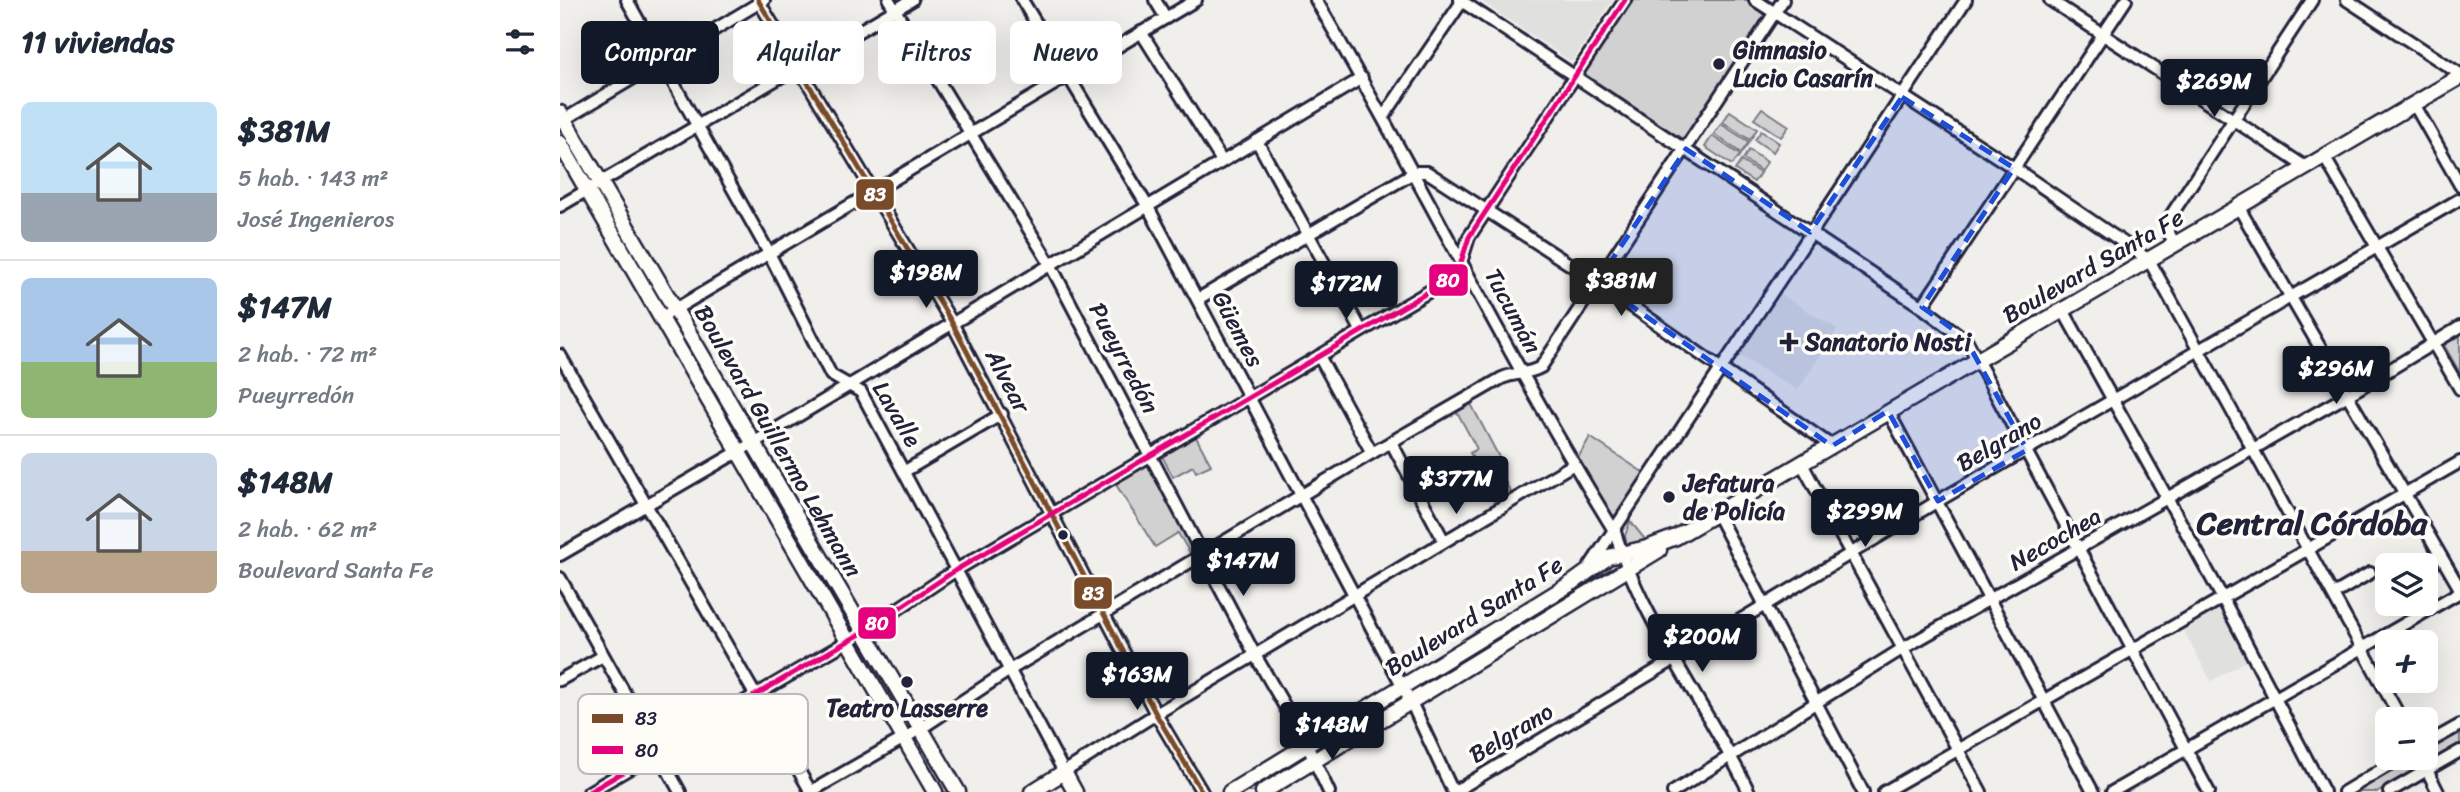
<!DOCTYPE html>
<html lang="es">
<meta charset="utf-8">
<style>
:root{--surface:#fff;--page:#f6f6f7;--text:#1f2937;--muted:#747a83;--line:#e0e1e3;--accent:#111827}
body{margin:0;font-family:Sriracha,sans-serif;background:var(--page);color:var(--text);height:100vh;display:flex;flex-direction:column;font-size:26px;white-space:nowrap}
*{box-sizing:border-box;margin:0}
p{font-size:23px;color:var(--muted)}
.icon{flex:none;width:38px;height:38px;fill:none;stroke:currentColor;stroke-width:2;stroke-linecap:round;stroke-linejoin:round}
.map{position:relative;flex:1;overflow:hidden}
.drawer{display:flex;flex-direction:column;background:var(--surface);width:560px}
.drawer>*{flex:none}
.guide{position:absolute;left:21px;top:21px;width:665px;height:63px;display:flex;gap:14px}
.controls{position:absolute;left:1815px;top:553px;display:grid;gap:14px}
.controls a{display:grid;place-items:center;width:63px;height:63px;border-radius:10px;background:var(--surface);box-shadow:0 7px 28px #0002;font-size:35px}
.price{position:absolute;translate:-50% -60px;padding:0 16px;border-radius:7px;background:var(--accent);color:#fff;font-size:23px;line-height:46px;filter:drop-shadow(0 2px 4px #0008)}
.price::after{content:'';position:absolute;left:50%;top:42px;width:21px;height:16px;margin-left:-10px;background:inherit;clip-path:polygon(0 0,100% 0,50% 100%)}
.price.selected{background:#222;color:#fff}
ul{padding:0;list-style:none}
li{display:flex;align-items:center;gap:21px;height:175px;padding:0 21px}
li+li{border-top:2px solid var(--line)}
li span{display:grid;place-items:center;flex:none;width:196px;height:140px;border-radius:10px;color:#555}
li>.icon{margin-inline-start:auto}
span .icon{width:84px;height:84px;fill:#fffc;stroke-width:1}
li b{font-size:30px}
h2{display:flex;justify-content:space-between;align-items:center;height:84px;padding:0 21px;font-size:30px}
.pill{padding:0 24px;border-radius:10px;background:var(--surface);box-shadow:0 7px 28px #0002;font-size:24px;line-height:63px}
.pill.selected{background:var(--accent);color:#fff}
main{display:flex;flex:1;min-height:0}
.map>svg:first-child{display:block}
</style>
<main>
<section class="drawer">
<h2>11 viviendas<svg class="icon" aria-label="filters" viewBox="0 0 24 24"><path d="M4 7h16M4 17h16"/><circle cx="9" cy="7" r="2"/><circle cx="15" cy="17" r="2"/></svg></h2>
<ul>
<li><span style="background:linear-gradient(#bfe0f5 65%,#9aa5b1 0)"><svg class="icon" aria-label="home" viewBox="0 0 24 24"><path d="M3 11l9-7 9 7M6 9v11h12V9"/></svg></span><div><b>$381M</b><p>5 hab. · 143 m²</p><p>José Ingenieros</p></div></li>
<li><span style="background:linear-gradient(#a9c7e8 60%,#8fb573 0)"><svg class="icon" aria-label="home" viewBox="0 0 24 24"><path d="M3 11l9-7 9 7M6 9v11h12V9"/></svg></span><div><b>$147M</b><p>2 hab. · 72 m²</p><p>Pueyrredón</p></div></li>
<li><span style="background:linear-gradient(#c9d6e8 70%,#b9a48a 0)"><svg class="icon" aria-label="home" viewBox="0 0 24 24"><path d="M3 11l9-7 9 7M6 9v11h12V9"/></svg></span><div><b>$148M</b><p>2 hab. · 62 m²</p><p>Boulevard Santa Fe</p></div></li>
</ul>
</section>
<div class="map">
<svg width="1900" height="792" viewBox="0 0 1900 792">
<rect width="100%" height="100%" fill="#f0efec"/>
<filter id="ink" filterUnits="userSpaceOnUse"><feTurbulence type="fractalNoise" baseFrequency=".0143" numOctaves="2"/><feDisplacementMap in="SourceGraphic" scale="14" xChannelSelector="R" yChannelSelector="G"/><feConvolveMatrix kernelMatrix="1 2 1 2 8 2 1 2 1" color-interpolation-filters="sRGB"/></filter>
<g filter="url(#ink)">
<g fill="#e0e0df">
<polygon points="919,0 1053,0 1012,62"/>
<polygon points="1220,294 1277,329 1238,390 1180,356"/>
<polygon points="1660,609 1688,660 1651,681 1623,630"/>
</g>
<g fill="#d2d1d1" stroke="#7a7a86" stroke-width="2">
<polygon points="1070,0 1189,0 1209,13 1124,142 1021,74"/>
<polygon points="1202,108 1229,126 1221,137 1194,119"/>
<polygon points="1170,111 1197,129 1190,140 1163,122"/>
<polygon points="1161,124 1189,142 1181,153 1154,134"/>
<polygon points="1201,131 1219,143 1213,152 1195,140"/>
<polygon points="1152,136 1180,155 1172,165 1145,147"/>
<polygon points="1189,150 1207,162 1201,171 1183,159"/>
<polygon points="1181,161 1200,173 1194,182 1175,170"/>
<polygon points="44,191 109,304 101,308 36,196"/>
<polygon points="118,318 185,436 177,441 110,323"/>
<polygon points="1900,336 1900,373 1884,345"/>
<polygon points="911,404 939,457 939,471 952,494 935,503 930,494 936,491 932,483 937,481 934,475 909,489 903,478 919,469 910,453 917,449 897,412"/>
<polygon points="636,437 651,465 636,472 633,466 613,477 602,456"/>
<polygon points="1030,437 1084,473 1055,518 1049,518 1015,463"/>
<polygon points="194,451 220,497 212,501 186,456"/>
<polygon points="590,463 635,550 630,553 618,533 595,547 555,483"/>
<polygon points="1070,521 1088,543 1072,547 1067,545 1065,536"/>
<polygon points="1049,564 1050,569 948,637 943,630"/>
<polygon points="269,581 294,625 286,629 260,585"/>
<polygon points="932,636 937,644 855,694 850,686"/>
<polygon points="304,642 351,723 343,727 296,647"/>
<polygon points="837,695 842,702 760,752 755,745"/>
<polygon points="1900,732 1900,744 1870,761 1866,751"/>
<polygon points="361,740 392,792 381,792 353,745"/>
<polygon points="741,754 745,761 695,792 679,792"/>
<polygon points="1849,758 1855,758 1860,767 1818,792 1793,792"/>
</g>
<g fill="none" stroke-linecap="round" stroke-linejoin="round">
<g stroke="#22223b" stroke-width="16">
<g id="minor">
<polyline points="67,0 210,255 271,375 301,392 504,772 596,714 1014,464"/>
<polyline points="198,0 391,321 596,714 642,792"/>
<polyline points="329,0 490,264 695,655 747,745 769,792"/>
<polyline points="462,0 588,207 851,702 893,792"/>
<polyline points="595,0 606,18"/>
<path d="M756 0C859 176 948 359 1055 532 1082 622 1148 707 1189 792"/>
<polyline points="900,0 1362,307 1407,341 1649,792"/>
<polyline points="1195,0 1454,168 1589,260 1841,719"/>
<polyline points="1490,0 1747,168"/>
<polyline points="1787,0 1900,74"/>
<polyline points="581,32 662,161"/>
<polyline points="1854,104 1900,185"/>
<polyline points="824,116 903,0"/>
<polyline points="0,122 204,0"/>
<polyline points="697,141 801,330"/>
<polyline points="1765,158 1900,389"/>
<polyline points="0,206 352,0"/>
<polyline points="1679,208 1900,589"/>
<polyline points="1615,245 1606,227 1608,220 1752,0"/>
<polyline points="638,299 855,172 867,172 1037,282 1272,446"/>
<polyline points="1362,307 1566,0"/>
<polyline points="1503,310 1662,597 1764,792"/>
<polyline points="102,317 636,0"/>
<polyline points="0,355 251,792"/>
<polyline points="759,356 812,453"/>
<polyline points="1328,411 1533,792"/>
<polyline points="831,442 884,541"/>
<polyline points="1242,464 1421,792"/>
<polyline points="345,471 442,414"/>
<polyline points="1156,512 1303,792"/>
<polyline points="0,555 193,443 802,78"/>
<polyline points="1030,566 1406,0"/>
<polyline points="0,578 120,792"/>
<polyline points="1774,594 1810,573"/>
<polyline points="0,680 43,656"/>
<polyline points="1866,744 1900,725"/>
<polyline points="1861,758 1878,792"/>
<polyline points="29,792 302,633 396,570 897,275 909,237 1065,0"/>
<path d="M250 792 360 729 448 671 812 453 942 378C956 372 967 375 981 367L1223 0"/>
<polyline points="894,792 1378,501 1900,199"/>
<polyline points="1113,792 1342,649 1788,395 1900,327"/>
<polyline points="1324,792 1900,462"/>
<polyline points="1552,792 1900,592"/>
<polyline points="1784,792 1841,758"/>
<polyline points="1829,792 1900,751"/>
</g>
</g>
<g stroke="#22223b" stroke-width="19">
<g id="major">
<polyline points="0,113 398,792"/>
<polyline points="0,143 375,792"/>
<polyline points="472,792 504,772 515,792"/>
<polyline points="670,792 1015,581 1048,557 1087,548 1116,537 1900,77"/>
<polyline points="703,792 1099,550"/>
</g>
</g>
<use href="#minor" stroke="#fdfcf7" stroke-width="10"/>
<use href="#major" stroke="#fdfcf7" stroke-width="14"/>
<g stroke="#fdfcf7" stroke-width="10">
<polyline id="bus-1" points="198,0 391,321 596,714 642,792"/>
</g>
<g stroke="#fdfcf7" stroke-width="10">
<polyline id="bus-2" points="29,792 302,633 396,570 897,275 909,237 1065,0"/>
</g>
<use href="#bus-1" stroke="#7a4b2a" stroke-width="5"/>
<use href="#bus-2" stroke="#e5007d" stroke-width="5"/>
</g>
</g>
<path fill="#1d4ed8" fill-opacity="0.2" stroke="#1d4ed8" stroke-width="5" stroke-dasharray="14 9" stroke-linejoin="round" d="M1342 97 1454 168 1362 307 1405 338 1467 450 1378 501 1328 411 1272 446 1037 282 1126 149 1250 232Z"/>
<g fill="#22223b" stroke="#fdfcf7" stroke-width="2.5">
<circle cx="1159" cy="64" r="7"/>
<path d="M1225.5 331.5h7v7h7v7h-7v7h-7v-7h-7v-7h7z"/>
<circle cx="1109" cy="497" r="7"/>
<circle cx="503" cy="535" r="6"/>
<circle cx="347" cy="682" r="7"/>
</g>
<g text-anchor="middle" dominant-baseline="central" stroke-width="7" stroke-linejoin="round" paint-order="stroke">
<g font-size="24" font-weight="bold" fill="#22223b" stroke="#fdfcf7" text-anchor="start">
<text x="1173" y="50">Gimnasio<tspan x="1173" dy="28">Lucio Casarín</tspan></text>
<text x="1245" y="342">Sanatorio Nosti</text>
<text x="1123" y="483">Jefatura<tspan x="1123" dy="28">de Policía</tspan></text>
<text x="347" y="708" text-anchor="middle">Teatro Lasserre</text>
</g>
<g font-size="24" fill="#22223b" stroke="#fdfcf7">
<text transform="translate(1533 266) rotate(-30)">Boulevard Santa Fe</text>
<text transform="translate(953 311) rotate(62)">Tucumán</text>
<text transform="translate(678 329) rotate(62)">Güemes</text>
<text transform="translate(564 358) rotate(62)">Pueyrredón</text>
<text transform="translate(448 381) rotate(62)">Alvear</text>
<text transform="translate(337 414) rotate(59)">Lavalle</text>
<text transform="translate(218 441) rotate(60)">Boulevard Guillermo Lehmann</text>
<text transform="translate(1439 442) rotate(-30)">Belgrano</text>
<text transform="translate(1495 539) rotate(-30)">Necochea</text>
<text transform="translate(914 616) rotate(-32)">Boulevard Santa Fe</text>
<text transform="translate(951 733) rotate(-31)">Belgrano</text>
</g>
<g font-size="32" font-weight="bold" fill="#22223b" stroke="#fdfcf7">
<text x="1752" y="523">Central Córdoba</text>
</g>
</g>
<rect x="18" y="694" width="230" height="80" rx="10" fill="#fdfcf7" stroke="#bbbbbf" stroke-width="2"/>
<rect x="32" y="714" width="31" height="9" fill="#7a4b2a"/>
<rect x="32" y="746" width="31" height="8" fill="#e5007d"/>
<g font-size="19" fill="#22223b">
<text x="75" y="725">83</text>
<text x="75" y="757">80</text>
</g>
<g stroke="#fdfcf7" stroke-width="2.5">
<rect x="295" y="178" width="40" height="33" rx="7" fill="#7a4b2a"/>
<rect x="868" y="263" width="41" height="34" rx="7" fill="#e5007d"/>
<rect x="513" y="576" width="40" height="34" rx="7" fill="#7a4b2a"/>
<rect x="297" y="606" width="40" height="34" rx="7" fill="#e5007d"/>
</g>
<g font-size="19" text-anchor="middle" font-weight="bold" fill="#fff">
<text x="315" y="201">83</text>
<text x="888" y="287">80</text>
<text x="533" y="600">83</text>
<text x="317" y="630">80</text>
</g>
</svg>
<div class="controls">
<a><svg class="icon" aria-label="layers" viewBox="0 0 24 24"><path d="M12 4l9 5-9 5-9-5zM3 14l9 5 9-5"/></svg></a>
<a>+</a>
<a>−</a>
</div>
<b class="price" style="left:1654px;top:119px">$269M</b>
<b class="price" style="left:366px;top:310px">$198M</b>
<b class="price selected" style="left:1061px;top:318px">$381M</b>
<b class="price" style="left:786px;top:321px">$172M</b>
<b class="price" style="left:1776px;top:406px">$296M</b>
<b class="price" style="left:896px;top:516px">$377M</b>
<b class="price" style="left:1305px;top:549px">$299M</b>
<b class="price" style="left:683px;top:598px">$147M</b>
<b class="price" style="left:1142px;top:674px">$200M</b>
<b class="price" style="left:577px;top:712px">$163M</b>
<b class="price" style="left:772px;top:762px">$148M</b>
<div class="guide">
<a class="pill selected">Comprar</a>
<a class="pill">Alquilar</a>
<a class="pill">Filtros</a>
<a class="pill">Nuevo</a>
</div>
</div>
</main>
